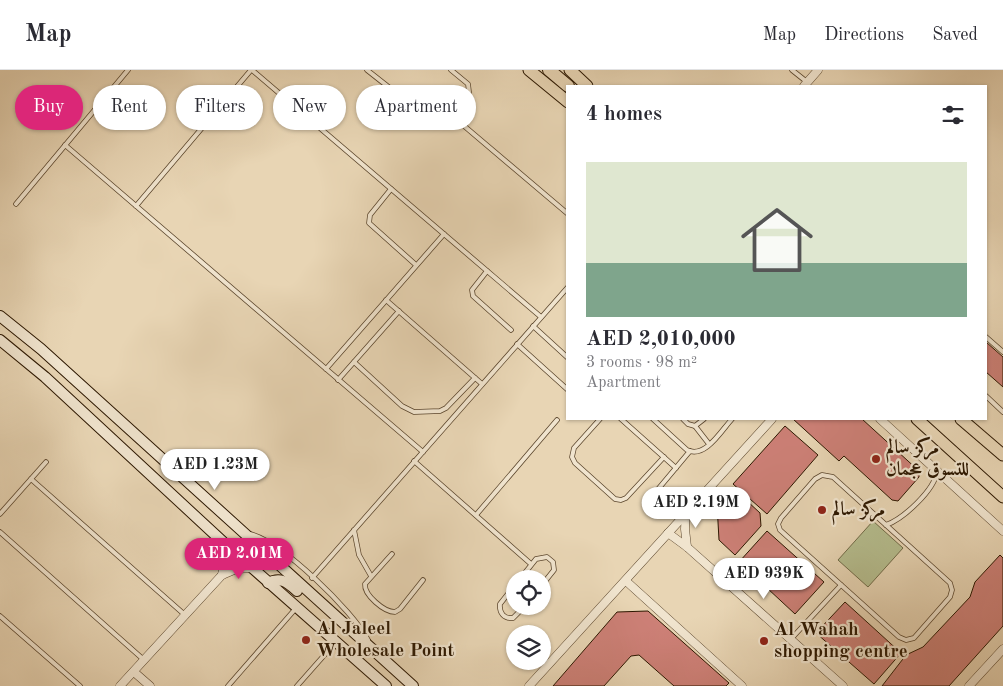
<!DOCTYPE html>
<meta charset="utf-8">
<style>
:root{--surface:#fff;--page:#f7f7f7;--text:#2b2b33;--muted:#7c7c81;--line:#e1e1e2;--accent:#db2777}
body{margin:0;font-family:"Old Standard TT",Amiri,serif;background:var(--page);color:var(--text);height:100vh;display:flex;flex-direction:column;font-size:19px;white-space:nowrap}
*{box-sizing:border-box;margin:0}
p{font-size:16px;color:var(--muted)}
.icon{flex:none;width:28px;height:28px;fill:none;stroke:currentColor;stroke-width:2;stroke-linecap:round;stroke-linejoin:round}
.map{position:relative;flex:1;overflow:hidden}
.panel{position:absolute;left:566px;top:15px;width:421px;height:335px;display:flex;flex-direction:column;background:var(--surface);border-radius:0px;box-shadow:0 1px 4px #0004}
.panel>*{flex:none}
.guide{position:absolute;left:15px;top:15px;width:475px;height:45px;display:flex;gap:10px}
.controls{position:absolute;left:506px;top:500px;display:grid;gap:10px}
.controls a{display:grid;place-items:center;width:45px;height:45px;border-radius:50%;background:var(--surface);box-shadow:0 1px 4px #0004;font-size:25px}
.price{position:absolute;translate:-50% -42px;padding:0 11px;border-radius:18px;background:#fff;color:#222;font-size:16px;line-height:32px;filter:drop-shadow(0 1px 2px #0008)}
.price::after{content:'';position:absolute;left:50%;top:30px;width:15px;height:11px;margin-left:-8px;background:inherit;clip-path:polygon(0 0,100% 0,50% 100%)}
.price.selected{background:var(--accent);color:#fff}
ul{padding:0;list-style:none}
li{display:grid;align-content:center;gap:10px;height:265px;padding:0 20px}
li+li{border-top:1px solid var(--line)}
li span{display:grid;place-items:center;height:155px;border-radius:0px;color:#555}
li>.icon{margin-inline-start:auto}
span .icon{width:90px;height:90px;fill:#fffc;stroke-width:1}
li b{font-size:21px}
h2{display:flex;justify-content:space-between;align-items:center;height:60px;padding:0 20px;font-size:21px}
.tag{padding:0 18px;border-radius:22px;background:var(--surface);box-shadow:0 1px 4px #0004;font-size:18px;line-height:45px}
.tag.selected{background:var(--accent);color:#fff}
header{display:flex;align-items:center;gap:30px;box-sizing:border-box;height:70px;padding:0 25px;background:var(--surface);border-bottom:1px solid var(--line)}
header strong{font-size:24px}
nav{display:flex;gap:28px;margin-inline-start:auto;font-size:18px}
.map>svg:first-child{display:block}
</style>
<header>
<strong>Map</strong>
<nav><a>Map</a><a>Directions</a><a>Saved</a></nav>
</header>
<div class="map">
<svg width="1003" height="616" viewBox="0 0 1003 616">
<rect width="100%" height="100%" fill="#e8d5b4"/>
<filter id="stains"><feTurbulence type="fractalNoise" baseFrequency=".004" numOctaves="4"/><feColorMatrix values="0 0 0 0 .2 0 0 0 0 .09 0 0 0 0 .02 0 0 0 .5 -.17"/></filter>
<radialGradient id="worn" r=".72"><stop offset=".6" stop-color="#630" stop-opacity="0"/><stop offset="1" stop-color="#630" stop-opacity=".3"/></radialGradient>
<polygon fill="#b5bd8e" stroke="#706a47" points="873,451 903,478 868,517 838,490"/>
<g fill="#cd8077" stroke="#2c1700">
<polygon points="986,272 1003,287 1003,317 986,302"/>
<polygon points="793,349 862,349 919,401 919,407 898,431 892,430 844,386 839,391"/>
<polygon points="785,356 818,385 767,444 733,414"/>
<polygon points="732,417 760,443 761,456 735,485 719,470 717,434"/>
<polygon points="767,461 824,512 795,544 739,492"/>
<polygon points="1000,485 1003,488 1003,556 949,616 882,616 906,585 923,577 970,527 975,512"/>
<polygon points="845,532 901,583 874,614 816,563"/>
<polygon points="648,541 729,613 726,616 674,616 639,585 631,586 604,616 553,616 617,542"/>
</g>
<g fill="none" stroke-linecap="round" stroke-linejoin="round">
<g stroke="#5b462d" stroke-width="5.5">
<g id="service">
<polyline points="252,0 541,247"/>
<polyline points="367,0 433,52 438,54 446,50 469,22 468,14 451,0"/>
<polyline points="792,0 807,12"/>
<polyline points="450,44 568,144"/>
<polyline points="65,75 423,382"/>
<polyline points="391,119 370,145 369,153 416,195"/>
<polyline points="16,134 128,0"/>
<polyline points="136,136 251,0"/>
<polyline points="487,201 472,220 473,226 511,260"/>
<polyline points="386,230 482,314"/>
<polyline points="533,256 568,288"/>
<polyline points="986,267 1003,282"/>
<polyline points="517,274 568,320"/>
<polyline points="354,292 402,336 414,342 440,341 446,338 475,308"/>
<polyline points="326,299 444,164"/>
<polyline points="338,310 399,241"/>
<polyline points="986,326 1003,342"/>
<polyline points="600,349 574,378 572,387 575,393 615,429 621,430 626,428 664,387"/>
<polyline points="621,349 676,398"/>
<path d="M653 349 687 380C705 389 721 361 732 349"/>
<polyline points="683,349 688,354 695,356 704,349"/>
<polyline points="695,356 709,374"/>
<polyline points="414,391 531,494"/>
<polygon points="822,405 833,407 950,513 952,520 950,527 914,568 906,570 899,567 780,460 778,454 781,448 815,409"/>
<polyline points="31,409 185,545"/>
<polyline points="654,424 690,381"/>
<polyline points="0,444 46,392"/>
<polyline points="476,445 557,350"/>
<path d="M886 455C903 449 935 420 937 401"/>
<polyline points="354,460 359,485 371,506"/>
<polyline points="0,462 144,590"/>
<path d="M250 464C282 472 352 540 368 570"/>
<path d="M392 484 365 514C364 525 384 542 395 542L400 539 423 510"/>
<polyline points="312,508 568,217"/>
<polyline points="520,509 536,489 547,487 553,492 554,500 542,515"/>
<path d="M515 515 500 534C499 543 504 549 513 548L525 536"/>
<polyline points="0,546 80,616"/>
<polyline points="791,569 841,515"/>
<polyline points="228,616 297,537"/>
<polyline points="297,616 335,573"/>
</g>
</g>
<g stroke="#5b462d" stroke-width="9">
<g id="minor">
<polyline points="804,16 818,0"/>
<polyline points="880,349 1003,461"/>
<polyline points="686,441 685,459 687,477"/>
<polyline points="668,463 687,477 843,616"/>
<polyline points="222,505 225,489 223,473"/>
<polyline points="626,511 742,616"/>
<polyline points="134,602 150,616"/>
<polyline points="120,616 222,505 236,499 252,498"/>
<polyline points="529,616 772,349"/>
<polyline points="969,616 1003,579"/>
</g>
</g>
<g stroke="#2c1700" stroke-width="12">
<g id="secondary">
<polyline points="0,246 41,279 413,616"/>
<polyline points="0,270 45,307 223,472 386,616"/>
<path d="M268 513C281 506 288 513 297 521"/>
</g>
</g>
<g stroke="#2c1700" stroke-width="13">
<g id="primary">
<polyline points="529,0 568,32"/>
<polyline points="570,0 587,16"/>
<polyline points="917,349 1003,427"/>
<polyline points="961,349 1003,385"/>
</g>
</g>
<g stroke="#2c1700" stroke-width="14">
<polyline id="trunk" points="549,0 568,16"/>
</g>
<use href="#service" stroke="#f0e4ce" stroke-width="4"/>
<use href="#minor" stroke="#f0e4ce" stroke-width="8"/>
<use href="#secondary" stroke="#f0e4ce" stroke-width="10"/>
<use href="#primary" stroke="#e8d5b4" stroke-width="11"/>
<use href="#trunk" stroke="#e8d5b4" stroke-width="12"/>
</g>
<g fill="#8f2418" stroke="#f0e4ce" stroke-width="2">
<circle cx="876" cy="389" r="5"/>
<circle cx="822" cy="440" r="5"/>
<circle cx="306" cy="570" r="5"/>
<circle cx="764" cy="571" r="5"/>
</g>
<g text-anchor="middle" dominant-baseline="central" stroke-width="4.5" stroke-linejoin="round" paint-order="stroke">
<g font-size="19" font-weight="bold" fill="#2c1700" stroke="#f0e4ce" text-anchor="start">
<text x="886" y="378">مركز سالم<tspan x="886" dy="22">للتسوق عجمان</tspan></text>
<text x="832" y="440">مركز سالم</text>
<text x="316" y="559">Al Jaleel<tspan x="316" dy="22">Wholesale Point</tspan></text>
<text x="774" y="560">Al Wahah<tspan x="774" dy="22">shopping centre</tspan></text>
</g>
</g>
<rect width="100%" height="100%" filter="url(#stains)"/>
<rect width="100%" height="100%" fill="url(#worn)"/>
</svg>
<div class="controls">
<a><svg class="icon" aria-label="locate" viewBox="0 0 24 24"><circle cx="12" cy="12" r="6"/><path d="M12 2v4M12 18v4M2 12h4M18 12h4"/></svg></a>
<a><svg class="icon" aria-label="layers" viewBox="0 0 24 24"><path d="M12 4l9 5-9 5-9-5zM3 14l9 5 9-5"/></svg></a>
</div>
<b class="price" style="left:215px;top:421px">AED 1.23M</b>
<b class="price" style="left:696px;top:459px">AED 2.19M</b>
<b class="price selected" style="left:239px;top:510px">AED 2.01M</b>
<b class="price" style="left:764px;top:530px">AED 939K</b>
<div class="guide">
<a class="tag selected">Buy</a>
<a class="tag">Rent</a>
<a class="tag">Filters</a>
<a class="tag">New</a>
<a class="tag">Apartment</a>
</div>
<section class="panel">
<h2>4 homes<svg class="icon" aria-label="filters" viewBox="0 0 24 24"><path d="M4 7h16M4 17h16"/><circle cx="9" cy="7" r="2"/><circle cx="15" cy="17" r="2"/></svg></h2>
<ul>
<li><span style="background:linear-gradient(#dfe7d0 65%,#7fa58c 0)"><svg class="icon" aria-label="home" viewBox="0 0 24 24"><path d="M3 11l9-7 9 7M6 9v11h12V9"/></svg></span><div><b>AED 2,010,000</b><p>3 rooms · 98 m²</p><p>Apartment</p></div></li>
</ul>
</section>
</div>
